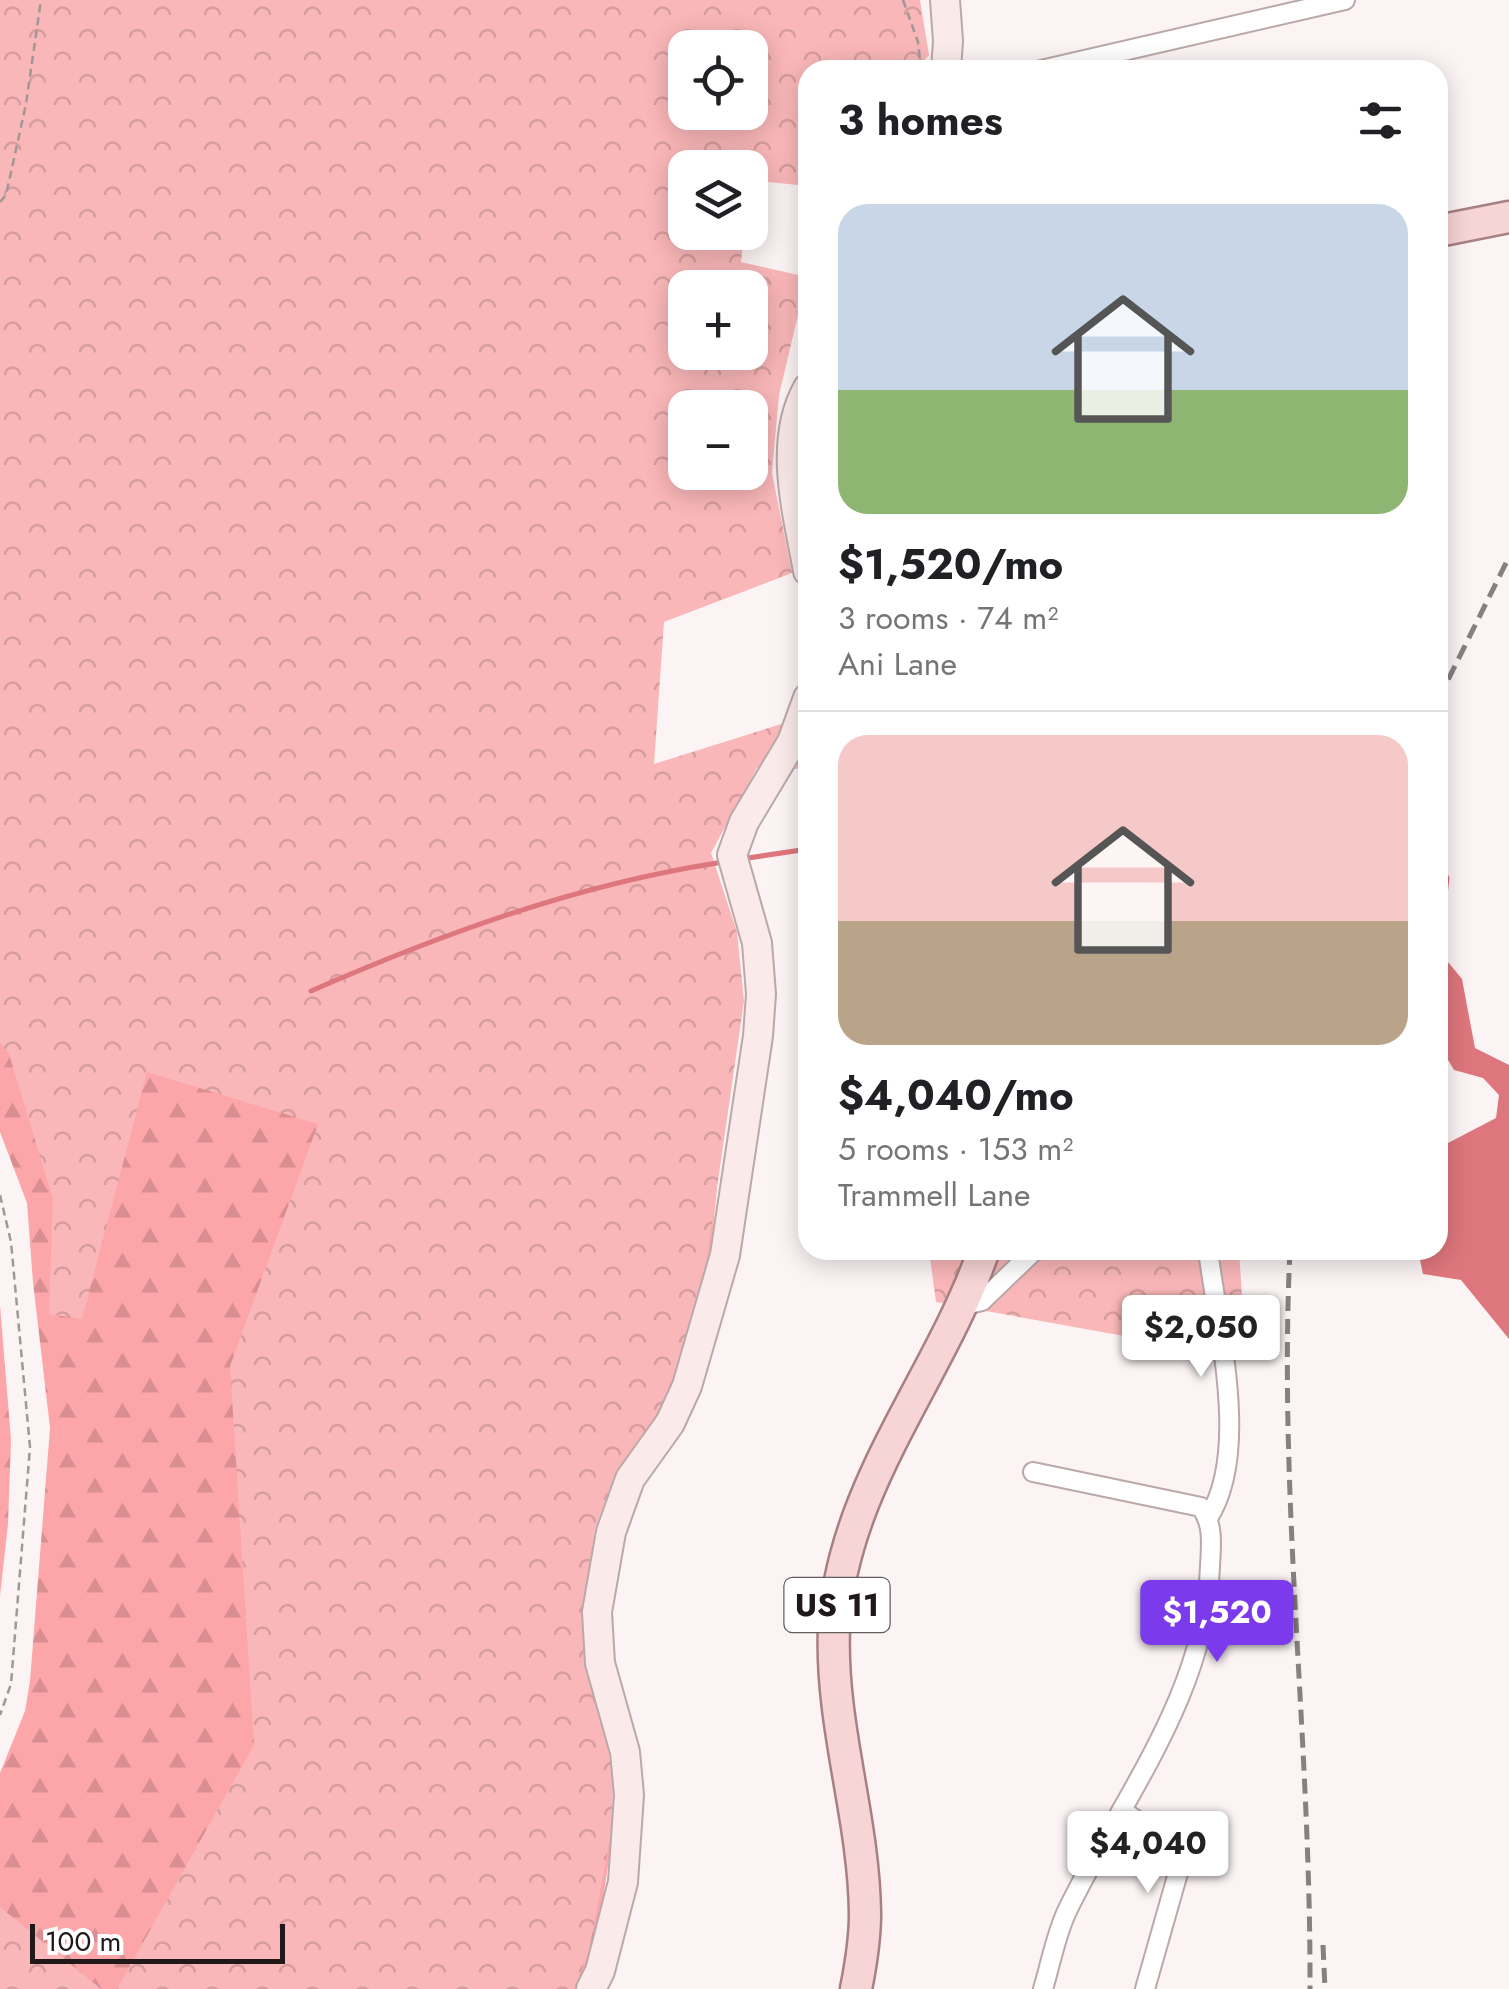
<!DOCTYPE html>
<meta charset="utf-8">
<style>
:root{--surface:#fff;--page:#f2f2f2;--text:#202124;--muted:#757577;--line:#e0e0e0;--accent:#7c3aed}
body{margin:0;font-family:Jost,sans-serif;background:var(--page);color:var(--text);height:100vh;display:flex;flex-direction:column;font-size:38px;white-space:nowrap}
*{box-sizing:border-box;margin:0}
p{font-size:32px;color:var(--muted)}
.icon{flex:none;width:55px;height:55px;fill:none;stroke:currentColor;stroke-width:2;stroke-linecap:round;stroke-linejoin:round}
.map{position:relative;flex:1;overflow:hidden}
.panel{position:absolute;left:798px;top:60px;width:650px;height:1200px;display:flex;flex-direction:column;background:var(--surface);border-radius:30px;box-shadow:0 5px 25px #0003}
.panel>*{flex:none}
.controls{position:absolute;left:668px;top:30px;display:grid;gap:20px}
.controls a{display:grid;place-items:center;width:100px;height:100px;border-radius:20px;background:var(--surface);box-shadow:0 5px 25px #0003;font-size:50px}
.scale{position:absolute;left:30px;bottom:25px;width:255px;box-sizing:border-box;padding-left:10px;border:5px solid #201819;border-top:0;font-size:28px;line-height:35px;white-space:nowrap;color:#201819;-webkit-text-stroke:8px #fff;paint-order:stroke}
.price{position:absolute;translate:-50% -85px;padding:0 22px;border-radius:10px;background:#fff;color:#222;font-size:32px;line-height:65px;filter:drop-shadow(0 2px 5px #0008)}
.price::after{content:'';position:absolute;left:50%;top:60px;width:30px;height:22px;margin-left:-15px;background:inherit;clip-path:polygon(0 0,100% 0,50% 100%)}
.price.on{background:var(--accent);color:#fff}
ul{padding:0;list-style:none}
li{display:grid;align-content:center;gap:20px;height:530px;padding:0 40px}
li+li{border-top:2px solid var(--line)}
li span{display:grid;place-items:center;height:310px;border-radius:30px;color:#555}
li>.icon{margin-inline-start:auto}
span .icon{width:180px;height:180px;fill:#fffc;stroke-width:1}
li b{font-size:42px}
h2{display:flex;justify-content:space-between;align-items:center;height:120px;padding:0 40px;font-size:42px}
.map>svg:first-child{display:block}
</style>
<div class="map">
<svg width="1509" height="1989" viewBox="0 0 1509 1989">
<defs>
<pattern id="forest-firs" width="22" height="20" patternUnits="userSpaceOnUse" patternTransform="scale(2.5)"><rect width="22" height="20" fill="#fda6a9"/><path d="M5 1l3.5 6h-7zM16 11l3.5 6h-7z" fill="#d98e91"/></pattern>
<pattern id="park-crowns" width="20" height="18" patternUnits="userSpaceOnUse" patternTransform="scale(2.5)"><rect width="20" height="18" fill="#fab7b9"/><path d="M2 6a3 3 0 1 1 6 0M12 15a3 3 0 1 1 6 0" fill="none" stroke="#d69d9e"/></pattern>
</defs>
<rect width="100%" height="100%" fill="#fcf4f4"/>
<g fill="url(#forest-firs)">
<polygon points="0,1041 720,1155 712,1239 696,1320 662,1410 617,1466 586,1551 612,1840 597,1937 577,1989 0,1989 0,1773 25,1711 30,1681 50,1428 33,1282 27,1203 0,1132"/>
<polygon points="0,1305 11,1440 8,1524 0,1596"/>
</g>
<g fill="url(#park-crowns)" fill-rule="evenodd">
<path d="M0 0H920L929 55 916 70H808L807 186 751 180 750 184V168H685V232L744 233 741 262 807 277 779 395 772 473 792 573 664 622 654 764 807 716V769L757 768 711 853 737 932 744 1001 705 1271 673 1386 652 1424 615 1474 595 1529 588 1588 613 1784 612 1827 589 1951 574 1989H117L254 1745 230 1366 318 1124 147 1072 82 1319 49 1314 53 1199 9 1054 0 1042ZM685 48H750V112H685ZM685 288H750V352H685ZM685 408H750V472H685Z"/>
<polygon points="929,1250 1239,1250 1246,1358 936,1302"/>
<polygon points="0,1907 101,1989 0,1989"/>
</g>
<polygon fill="#de767d" points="1438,950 1462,979 1475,1048 1509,1065 1509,1339 1461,1280 1423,1274 1420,1260 1429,1250 1438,1250 1438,1240 1447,1230 1448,1143 1496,1118 1499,1095 1483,1078 1454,1070 1438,1043"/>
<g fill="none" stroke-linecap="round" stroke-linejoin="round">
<g stroke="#de767d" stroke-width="5">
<polyline points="748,858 808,849"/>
<polyline points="1438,862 1447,878 1438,954"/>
<path d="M311 991C442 934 576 885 717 863"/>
</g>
<g stroke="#bba8a8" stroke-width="22">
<g id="street">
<polyline points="1041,70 1345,0"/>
<path d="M1208 1250C1217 1325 1251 1452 1208 1518"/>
<polyline points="961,1306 982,1301 1035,1250"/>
<path d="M1033 1472 1201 1507C1214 1525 1211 1545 1210 1566 1206 1694 1122 1798 1068 1909 1056 1933 1051 1963 1043 1989"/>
<path d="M1122 1810C1147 1829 1173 1841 1178 1873L1145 1989"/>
</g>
</g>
<g stroke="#bba8a8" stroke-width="32">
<g id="secondary">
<polyline points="945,0 948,41 946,70"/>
<path d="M808 388C777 442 798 514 808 571"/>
<polyline points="591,1989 600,1971 623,1882 629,1795 625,1752 600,1663 597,1612 611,1532 630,1479 670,1423 687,1386 725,1255 758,1036 761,994 757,943 732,855 744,822 792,742 808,698"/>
</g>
</g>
<g stroke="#a88081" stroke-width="35">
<g id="primary">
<polyline points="1438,231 1509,217"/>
<path d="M856 1989C861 1964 865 1939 865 1914 864 1817 830 1725 834 1628 842 1486 939 1379 984 1250"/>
</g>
</g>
<g stroke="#a09898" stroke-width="2.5" stroke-dasharray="8 5" stroke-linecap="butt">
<polyline points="903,0 918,42 921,70"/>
<polyline points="0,202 6,195 26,104 41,0"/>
<polyline points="0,1195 11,1242 30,1447 11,1684 0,1715"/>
</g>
<use href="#street" stroke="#fff" stroke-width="18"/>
<use href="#secondary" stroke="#fbeaea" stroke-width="28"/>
<use href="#primary" stroke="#f7d4d5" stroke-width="30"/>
<g stroke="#877f80" stroke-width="5" stroke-dasharray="15 8" stroke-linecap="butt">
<polyline points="1438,700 1509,557"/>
<path d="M1290 1250C1278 1496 1311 1743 1310 1989"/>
<polyline points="1323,1945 1325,1989"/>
</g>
</g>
<g text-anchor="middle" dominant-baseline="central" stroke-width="10" stroke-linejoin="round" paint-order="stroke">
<rect fill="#fff" stroke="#635d5e" stroke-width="2.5" x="784.5" y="1578" width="105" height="54" rx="8"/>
<g font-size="32" font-weight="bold" fill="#201819">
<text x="837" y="1605">US 11</text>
</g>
</g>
</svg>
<div class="controls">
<a><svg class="icon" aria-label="locate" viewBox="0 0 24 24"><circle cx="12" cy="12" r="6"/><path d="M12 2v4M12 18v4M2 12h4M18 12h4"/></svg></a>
<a><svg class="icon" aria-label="layers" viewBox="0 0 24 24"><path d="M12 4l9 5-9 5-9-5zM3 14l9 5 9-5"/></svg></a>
<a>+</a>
<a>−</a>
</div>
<div class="scale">100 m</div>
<b class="price" style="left:1201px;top:1380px">$2,050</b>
<b class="price on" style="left:1217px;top:1665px">$1,520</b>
<b class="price" style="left:1148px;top:1896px">$4,040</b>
<section class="panel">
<h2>3 homes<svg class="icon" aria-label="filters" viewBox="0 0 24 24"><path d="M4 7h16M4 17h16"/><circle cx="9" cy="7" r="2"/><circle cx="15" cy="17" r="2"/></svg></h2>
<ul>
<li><span style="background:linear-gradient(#c9d6e8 60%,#8fb573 0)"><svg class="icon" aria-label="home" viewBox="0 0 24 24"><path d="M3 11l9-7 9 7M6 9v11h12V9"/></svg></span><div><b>$1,520/mo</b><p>3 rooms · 74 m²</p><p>Ani Lane</p></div></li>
<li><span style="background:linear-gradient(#f6c9c9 60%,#b9a48a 0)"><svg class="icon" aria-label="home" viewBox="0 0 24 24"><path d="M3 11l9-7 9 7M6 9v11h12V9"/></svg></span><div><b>$4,040/mo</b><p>5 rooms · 153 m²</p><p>Trammell Lane</p></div></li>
</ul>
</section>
</div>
